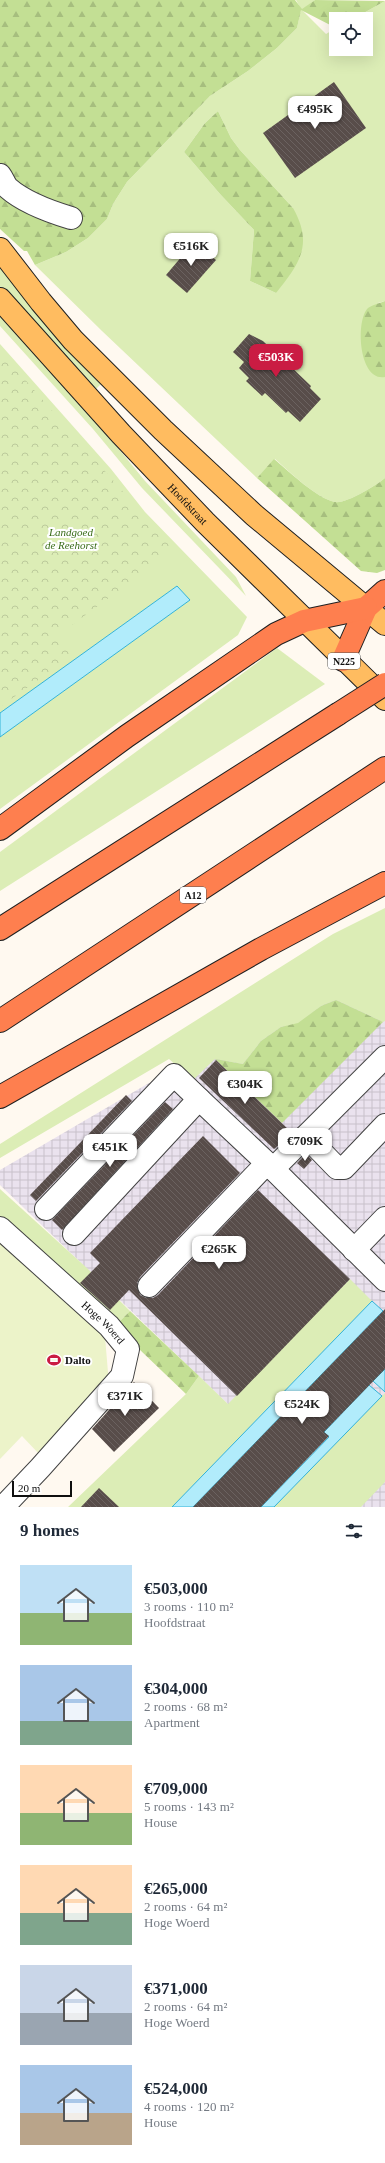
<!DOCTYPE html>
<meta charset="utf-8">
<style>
:root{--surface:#fff;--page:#f6f6f7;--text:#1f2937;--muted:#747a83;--accent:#ca1c43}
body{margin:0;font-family:"Times New Roman",serif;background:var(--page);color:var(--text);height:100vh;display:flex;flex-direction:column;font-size:15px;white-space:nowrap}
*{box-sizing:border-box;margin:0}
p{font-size:13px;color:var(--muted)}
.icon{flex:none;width:22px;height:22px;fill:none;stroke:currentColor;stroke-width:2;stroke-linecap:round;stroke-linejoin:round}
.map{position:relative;height:1507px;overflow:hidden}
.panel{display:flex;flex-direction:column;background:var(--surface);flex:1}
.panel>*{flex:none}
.buttons{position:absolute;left:329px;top:12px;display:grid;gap:8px}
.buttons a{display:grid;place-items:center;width:44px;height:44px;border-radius:0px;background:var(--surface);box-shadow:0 4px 16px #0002;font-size:20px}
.scale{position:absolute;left:12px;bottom:10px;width:60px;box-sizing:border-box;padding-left:4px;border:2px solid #0f0f0f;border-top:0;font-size:11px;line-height:14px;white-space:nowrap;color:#0f0f0f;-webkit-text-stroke:3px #fff;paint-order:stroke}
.price{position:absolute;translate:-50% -34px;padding:0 9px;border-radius:8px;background:#fff;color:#222;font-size:13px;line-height:26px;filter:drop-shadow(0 1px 2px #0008)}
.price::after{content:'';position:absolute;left:50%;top:24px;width:12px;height:9px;margin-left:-6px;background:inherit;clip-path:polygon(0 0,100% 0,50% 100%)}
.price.current{background:var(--accent);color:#fff}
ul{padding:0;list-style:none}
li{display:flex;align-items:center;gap:12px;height:100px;padding:0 20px}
li span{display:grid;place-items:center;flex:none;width:112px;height:80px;border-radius:0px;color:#555}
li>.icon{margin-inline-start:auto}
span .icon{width:48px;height:48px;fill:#fffc;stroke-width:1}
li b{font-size:17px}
h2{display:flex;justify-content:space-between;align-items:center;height:48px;padding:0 20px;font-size:17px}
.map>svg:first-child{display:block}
</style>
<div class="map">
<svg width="385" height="1507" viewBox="0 0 385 1507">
<defs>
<pattern id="industrial-grid" width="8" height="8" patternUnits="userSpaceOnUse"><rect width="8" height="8" fill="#eae2ee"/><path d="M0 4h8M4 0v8" fill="none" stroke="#c8c1cb"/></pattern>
<pattern id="forest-firs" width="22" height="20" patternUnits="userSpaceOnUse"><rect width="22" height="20" fill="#c3df94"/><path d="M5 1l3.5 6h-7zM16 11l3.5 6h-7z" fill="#a6be7e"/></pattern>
<pattern id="park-crowns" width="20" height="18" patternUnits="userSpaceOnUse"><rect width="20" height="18" fill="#dcedb6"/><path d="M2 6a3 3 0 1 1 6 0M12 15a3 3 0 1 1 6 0" fill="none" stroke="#bcca9b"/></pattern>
<pattern id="building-back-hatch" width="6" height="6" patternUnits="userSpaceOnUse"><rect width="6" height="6" fill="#584d4a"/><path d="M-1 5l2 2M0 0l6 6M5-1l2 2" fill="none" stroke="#6b6260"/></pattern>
</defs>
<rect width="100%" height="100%" fill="#fff9f0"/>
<polygon fill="url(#industrial-grid)" points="385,945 385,1507 127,1507 228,1404 0,1185 0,1170"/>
<g fill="#dcedb6" fill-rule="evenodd">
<path d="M296 0H315L302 10 326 34 336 28V49H366V19H353L385 1V301L378 303 382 377H385V478C377 485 346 504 335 502 316 498 290 472 275 459L257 478 102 331 35 265 66 252 88 238 107 219 113 204 127 182 210 96 248 71 277 48 297 28 301 9ZM218 111 231 138 240 150 293 208 276 293 250 281 254 230 220 194 184 152 205 123Z"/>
<polygon points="0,265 101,384 93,392 0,288"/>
<polygon points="0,316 100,426 145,481 236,577 246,596 142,488 93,429 0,326"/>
<polygon points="0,344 111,469 145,512 247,617 238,635 0,809 0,737 190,600 177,586 0,713"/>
<polygon points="277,648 325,684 0,891 0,852"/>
<polygon points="385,908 385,1021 383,1022 336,1000 321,1006 298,1024 281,1027 261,1041 243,1064 215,1059 193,1080 169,1059 0,1158 0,1144 333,934"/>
<polygon points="0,1189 88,1269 130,1311 115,1326 0,1222"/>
<polygon points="350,1279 372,1301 172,1507 68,1507 186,1394 199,1376 228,1404"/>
<polygon points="385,1393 385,1482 361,1507 274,1507"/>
</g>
<g fill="url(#forest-firs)">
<polygon points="0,0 295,0 302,9 315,0 385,1 353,19 336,19 336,28 301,10 297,28 277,48 248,71 210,96 127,182 113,204 107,219 88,238 66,252 35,265 27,251 24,251 0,229"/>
<path d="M218 111 231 138 240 150 293 208C314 245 299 264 276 293L250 281 254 230 220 194 184 152 205 123Z"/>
<path d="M385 301V377C359 382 355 321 368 308 372 305 380 303 385 301Z"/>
<path d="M274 459C290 472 316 498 335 502 346 504 377 485 385 478V570L377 573 361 571 257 478Z"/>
<polygon points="336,1000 383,1022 282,1123 215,1059 243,1064 261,1041 281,1027 298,1023 321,1006"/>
<polygon points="130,1311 199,1376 186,1394 115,1326"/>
</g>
<polygon fill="url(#park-crowns)" points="0,351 174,550 57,636 75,654 0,707"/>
<polygon fill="#ecf3c9" points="0,1239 105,1337 109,1384 41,1456 22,1436 0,1459"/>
<g fill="#b1ecfb" stroke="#32b3d7">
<polygon points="177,586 190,600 0,737 0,713"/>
<polygon points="372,1301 383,1311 193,1507 172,1507"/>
<polygon points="385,1369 385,1392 373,1381"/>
<polygon points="369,1385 382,1396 274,1507 261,1507 329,1437 324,1432"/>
</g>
<g fill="url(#building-back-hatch)">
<polygon points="334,82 366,128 295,178 263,133"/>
<polygon points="194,242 216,260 187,293 166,275"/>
<polygon points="249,334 263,341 276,353 287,353 287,363 311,386 310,388 321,399 300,422 288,411 286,413 265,393 262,396 246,381 249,378 239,368 244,362 233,352"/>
<polygon points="216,1060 290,1131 291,1134 279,1145 274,1149 199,1078"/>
<polygon points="126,1095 132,1101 36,1201 30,1195"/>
<polygon points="165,1102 173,1109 62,1230 52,1220"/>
<polygon points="203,1136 240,1173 140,1277 137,1283 140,1295 146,1298 153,1298 158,1295 258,1190 350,1279 237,1396 129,1290 110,1310 80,1283 100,1263 90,1253"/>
<polygon points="306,1154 312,1160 304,1169 297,1163"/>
<polygon points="385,1309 385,1369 324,1432 329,1436 261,1507 193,1507"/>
<polygon points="134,1382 159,1408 114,1452 92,1429"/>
<polygon points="99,1488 119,1507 81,1507"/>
</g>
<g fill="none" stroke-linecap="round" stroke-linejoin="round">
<g stroke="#424242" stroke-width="24">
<g id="minor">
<path d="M0 175C3 179 5 185 8 188 25 203 51 212 71 218"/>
<polyline points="306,1136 337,1168 344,1168 385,1125"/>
<polyline points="273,1169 385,1057"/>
<polyline points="46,1209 174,1075 199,1099"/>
<path id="s1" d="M0 1228 109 1326 128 1349 122 1376 40 1468 3 1507"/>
<polyline points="74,1234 199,1099 267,1163 385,1280"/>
<polyline points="354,1250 385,1218"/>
<polyline points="149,1286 267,1163"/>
</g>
</g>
<g stroke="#202020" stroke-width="24">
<g id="major">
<polyline points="0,249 41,302 73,340 163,430 254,515 385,624"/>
<path id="s2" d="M0 299 121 434 205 522 385 699"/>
</g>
</g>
<g stroke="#202020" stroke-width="24">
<g id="highway">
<polyline points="343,660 366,608 385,591"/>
<polyline points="0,829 127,736 276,634 304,621 366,608"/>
<polyline points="0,929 338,714"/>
<polyline points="0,1021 385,768"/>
<polyline points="0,1097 261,949 385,883"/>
</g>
</g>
<use href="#minor" stroke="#fff" stroke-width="22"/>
<use href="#major" stroke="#ffbc60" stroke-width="22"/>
<use href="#highway" stroke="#fe7f4f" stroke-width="22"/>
<g stroke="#202020" stroke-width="24" stroke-linecap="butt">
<polyline id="highway-bridge" points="338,714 385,684"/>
</g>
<use href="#highway-bridge" stroke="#fe7f4f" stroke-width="22"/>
</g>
<defs>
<g id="stadium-bare" transform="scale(1.08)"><path d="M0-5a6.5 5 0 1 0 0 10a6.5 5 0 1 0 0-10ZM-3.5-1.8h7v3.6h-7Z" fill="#ca1c43" stroke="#fff" stroke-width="2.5" paint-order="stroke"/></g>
</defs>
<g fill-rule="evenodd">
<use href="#stadium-bare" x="54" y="1360"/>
</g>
<g text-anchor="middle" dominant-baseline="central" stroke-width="4" stroke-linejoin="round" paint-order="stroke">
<g fill="#fff" stroke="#575757" stroke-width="1">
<rect x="328" y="653" width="32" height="16" rx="3"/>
<rect x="180" y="887" width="26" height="16" rx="3"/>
</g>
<g font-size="10" font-weight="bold" fill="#0f0f0f">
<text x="344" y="661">N225</text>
<text x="193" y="895">A12</text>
</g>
<g font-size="11" fill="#0f0f0f" stroke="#fff">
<text stroke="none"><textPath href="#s2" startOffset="278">Hoofdstraat</textPath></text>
<text stroke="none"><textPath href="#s1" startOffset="140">Hoge Woerd</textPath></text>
</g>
<g font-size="11" font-style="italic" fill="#396c19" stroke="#fff">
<text x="71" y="532">Landgoed<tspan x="71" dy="13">de Reehorst</tspan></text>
</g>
<g font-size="11" font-weight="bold" fill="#0f0f0f" stroke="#fff" text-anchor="start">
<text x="65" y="1360">Dalto</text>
</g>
</g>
</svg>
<div class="buttons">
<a><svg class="icon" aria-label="locate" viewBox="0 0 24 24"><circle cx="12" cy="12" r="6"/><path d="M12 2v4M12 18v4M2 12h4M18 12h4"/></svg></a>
</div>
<div class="scale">20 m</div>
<b class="price" style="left:315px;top:130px">€495K</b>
<b class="price" style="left:191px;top:267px">€516K</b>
<b class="price current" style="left:276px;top:378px">€503K</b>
<b class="price" style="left:245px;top:1105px">€304K</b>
<b class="price" style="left:305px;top:1162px">€709K</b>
<b class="price" style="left:110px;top:1168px">€451K</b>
<b class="price" style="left:219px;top:1270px">€265K</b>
<b class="price" style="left:125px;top:1417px">€371K</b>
<b class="price" style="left:302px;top:1425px">€524K</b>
</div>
<section class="panel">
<h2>9 homes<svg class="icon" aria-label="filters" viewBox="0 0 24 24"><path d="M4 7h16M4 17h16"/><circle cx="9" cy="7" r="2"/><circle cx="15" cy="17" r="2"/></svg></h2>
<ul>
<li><span style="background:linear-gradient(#bfe0f5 60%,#8fb573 0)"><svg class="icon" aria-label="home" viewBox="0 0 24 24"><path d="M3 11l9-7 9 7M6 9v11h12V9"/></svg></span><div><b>€503,000</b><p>3 rooms · 110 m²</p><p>Hoofdstraat</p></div></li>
<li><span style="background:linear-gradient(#a9c7e8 70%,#7fa58c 0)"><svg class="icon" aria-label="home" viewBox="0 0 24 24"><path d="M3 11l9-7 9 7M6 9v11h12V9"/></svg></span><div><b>€304,000</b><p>2 rooms · 68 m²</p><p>Apartment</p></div></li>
<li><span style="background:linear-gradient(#ffd9b3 60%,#8fb573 0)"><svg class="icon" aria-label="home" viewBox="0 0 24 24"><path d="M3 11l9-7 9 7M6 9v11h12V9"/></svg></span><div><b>€709,000</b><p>5 rooms · 143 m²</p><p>House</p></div></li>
<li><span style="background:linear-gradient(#ffd9b3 60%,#7fa58c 0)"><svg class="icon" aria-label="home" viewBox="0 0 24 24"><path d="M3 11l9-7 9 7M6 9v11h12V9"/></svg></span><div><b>€265,000</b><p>2 rooms · 64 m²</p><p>Hoge Woerd</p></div></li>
<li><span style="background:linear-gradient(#c9d6e8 60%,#9aa5b1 0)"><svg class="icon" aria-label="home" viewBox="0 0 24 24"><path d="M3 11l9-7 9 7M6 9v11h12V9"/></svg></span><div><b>€371,000</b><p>2 rooms · 64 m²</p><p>Hoge Woerd</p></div></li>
<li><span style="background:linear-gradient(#a9c7e8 60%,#b9a48a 0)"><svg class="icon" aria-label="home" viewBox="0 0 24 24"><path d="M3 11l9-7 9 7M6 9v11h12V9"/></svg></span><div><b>€524,000</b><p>4 rooms · 120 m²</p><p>House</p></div></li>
</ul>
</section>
